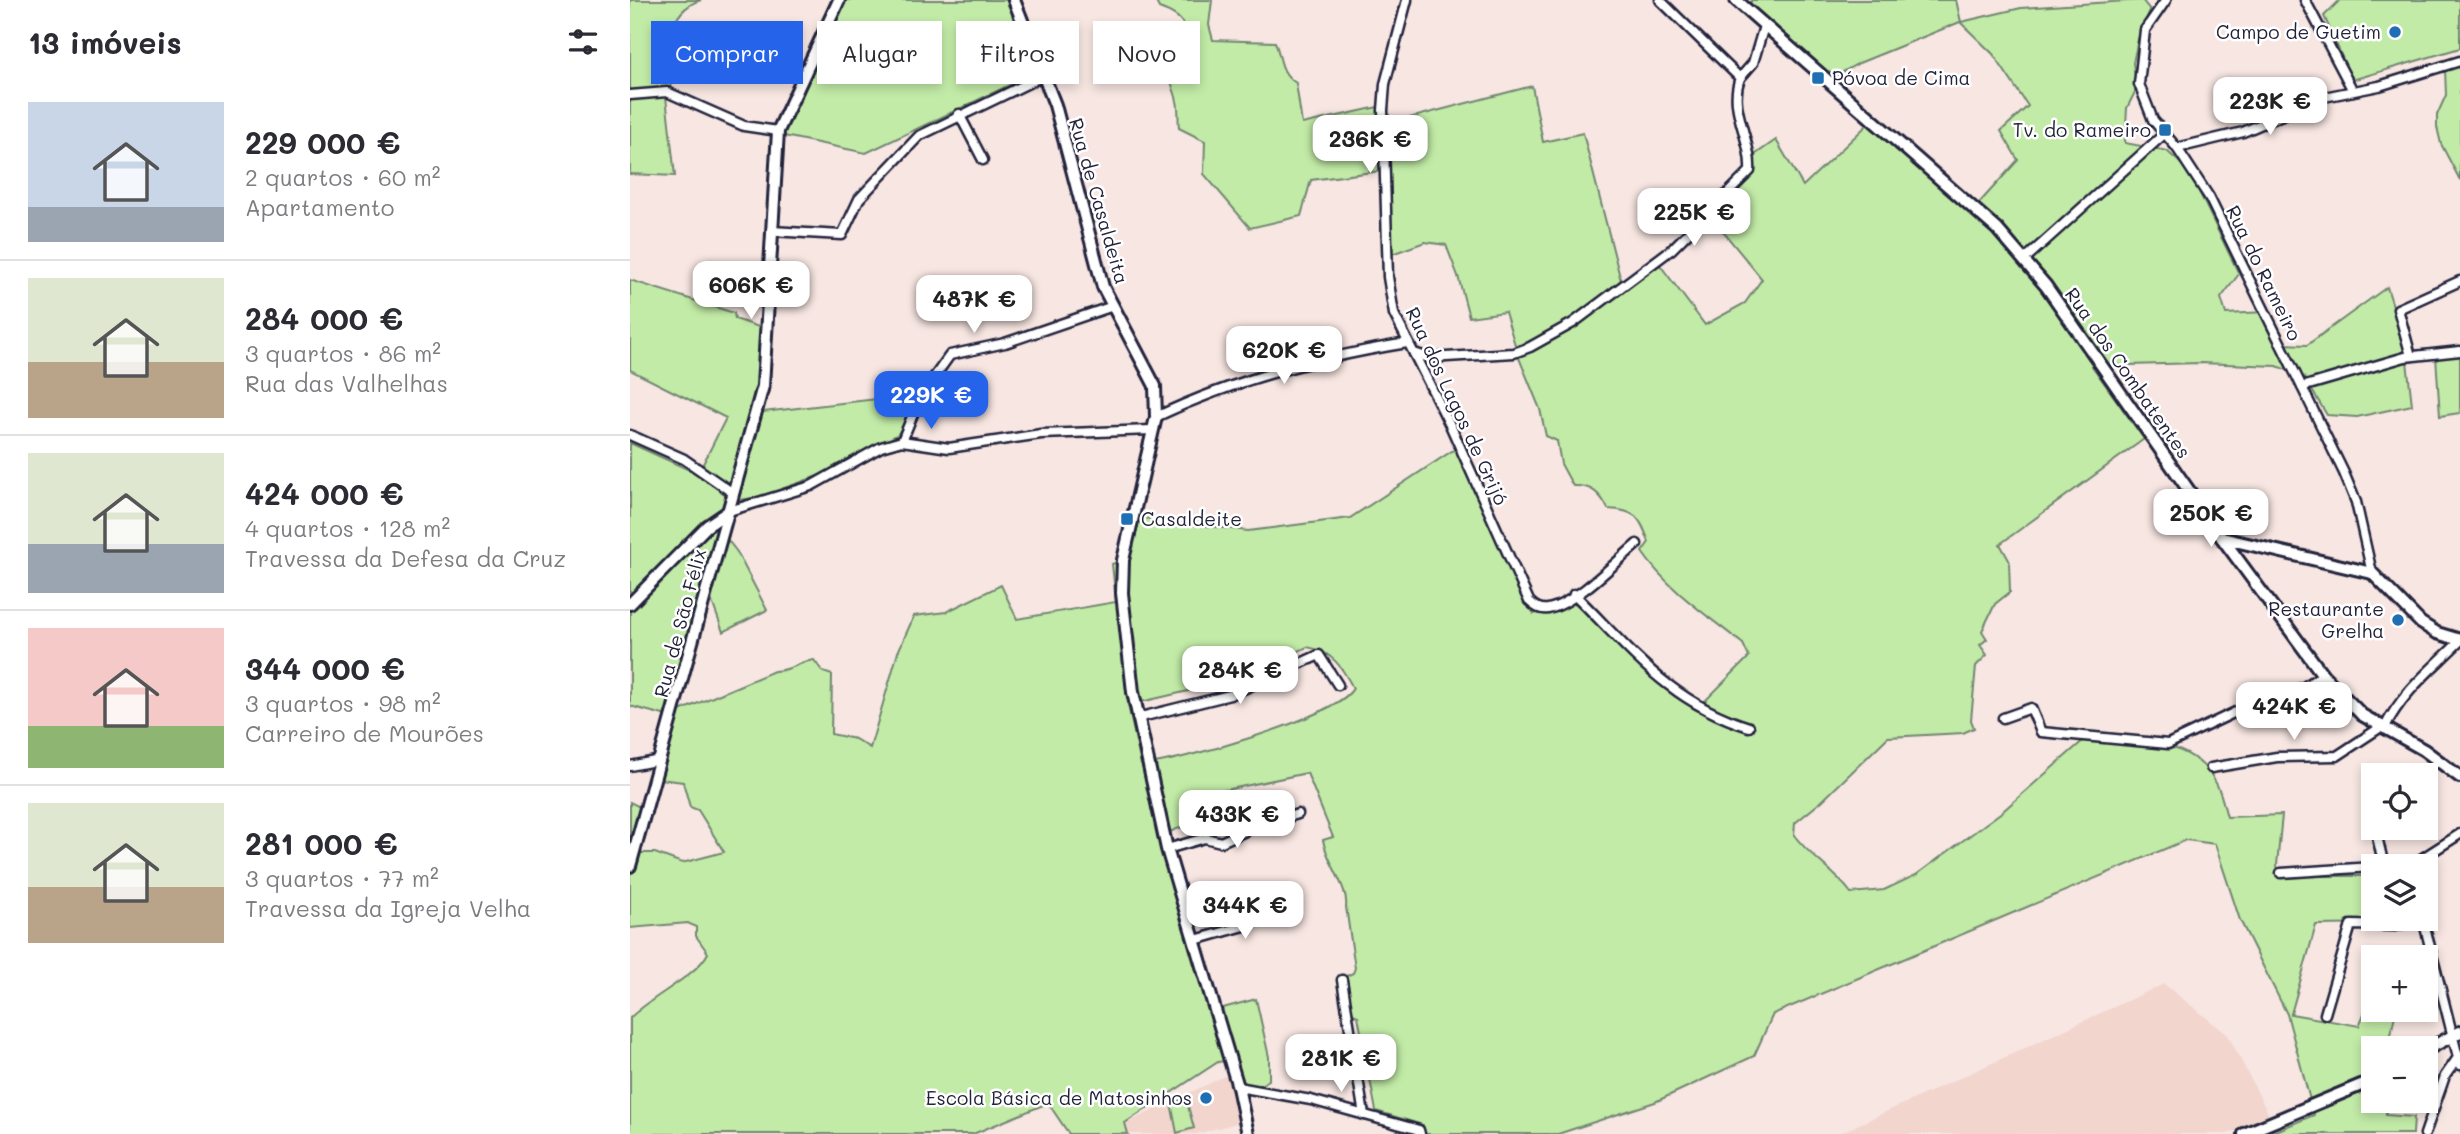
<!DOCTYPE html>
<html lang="pt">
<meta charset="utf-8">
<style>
:root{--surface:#fff;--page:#f7f7f7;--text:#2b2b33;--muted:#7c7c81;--line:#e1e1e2;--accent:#2563eb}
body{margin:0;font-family:Mali,sans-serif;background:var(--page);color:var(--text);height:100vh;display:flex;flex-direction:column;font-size:26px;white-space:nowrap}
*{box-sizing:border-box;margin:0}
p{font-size:23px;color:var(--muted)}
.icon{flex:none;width:38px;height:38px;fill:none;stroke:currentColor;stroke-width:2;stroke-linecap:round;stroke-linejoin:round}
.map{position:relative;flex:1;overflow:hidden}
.drawer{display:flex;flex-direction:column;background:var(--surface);width:630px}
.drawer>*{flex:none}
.banner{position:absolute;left:21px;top:21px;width:665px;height:63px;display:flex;gap:14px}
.controls{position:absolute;left:1731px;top:763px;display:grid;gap:14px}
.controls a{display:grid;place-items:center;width:77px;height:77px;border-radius:0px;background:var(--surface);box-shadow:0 4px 10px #0003;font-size:35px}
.price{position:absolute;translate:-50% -60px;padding:0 16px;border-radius:14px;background:#fff;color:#222;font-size:23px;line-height:46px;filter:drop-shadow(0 2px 4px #0008)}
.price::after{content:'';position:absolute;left:50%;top:42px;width:21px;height:16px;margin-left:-10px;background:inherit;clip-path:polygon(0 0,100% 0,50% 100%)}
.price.selected{background:var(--accent);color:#fff}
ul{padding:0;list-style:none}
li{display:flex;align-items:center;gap:21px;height:175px;padding:0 28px}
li+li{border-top:2px solid var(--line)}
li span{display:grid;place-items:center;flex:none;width:196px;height:140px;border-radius:0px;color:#555}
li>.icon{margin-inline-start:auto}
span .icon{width:84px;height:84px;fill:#fffc;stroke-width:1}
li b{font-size:30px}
h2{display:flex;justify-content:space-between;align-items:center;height:84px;padding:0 28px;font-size:30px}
.pill{padding:0 24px;border-radius:0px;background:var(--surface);box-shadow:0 4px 10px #0003;font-size:24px;line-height:63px}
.pill.selected{background:var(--accent);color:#fff}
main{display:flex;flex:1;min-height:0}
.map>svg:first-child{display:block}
.built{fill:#f2d5cd}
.green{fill:#c2eba7;stroke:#728671;stroke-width:2;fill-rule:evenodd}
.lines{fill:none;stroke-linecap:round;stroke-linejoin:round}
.street-casing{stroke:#22223b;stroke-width:13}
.secondary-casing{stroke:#22223b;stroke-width:16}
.street{stroke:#fff;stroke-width:8}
.secondary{stroke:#fff;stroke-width:10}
.poi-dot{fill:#1f6fb2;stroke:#fff;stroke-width:2.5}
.labels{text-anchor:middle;stroke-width:5;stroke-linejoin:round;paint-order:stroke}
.poi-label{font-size:19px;fill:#22223b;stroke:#fff;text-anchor:end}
.street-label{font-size:19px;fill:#22223b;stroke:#fff}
</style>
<main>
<section class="drawer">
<h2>13 imóveis<svg class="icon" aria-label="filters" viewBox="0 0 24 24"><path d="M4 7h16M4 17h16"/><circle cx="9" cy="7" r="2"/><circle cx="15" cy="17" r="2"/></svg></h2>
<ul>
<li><span style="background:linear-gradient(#c9d6e8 75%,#9aa5b1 0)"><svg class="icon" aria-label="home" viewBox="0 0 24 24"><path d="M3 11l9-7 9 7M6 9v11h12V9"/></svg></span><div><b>229 000 €</b><p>2 quartos · 60 m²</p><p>Apartamento</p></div></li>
<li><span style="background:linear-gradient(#dfe7d0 60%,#b9a48a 0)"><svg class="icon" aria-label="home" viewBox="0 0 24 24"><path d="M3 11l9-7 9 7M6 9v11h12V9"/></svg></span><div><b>284 000 €</b><p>3 quartos · 86 m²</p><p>Rua das Valhelhas</p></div></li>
<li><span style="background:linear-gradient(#dfe7d0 65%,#9aa5b1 0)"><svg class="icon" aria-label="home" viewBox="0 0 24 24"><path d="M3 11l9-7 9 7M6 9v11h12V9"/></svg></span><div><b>424 000 €</b><p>4 quartos · 128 m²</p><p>Travessa da Defesa da Cruz</p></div></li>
<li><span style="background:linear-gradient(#f6c9c9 70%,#8fb573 0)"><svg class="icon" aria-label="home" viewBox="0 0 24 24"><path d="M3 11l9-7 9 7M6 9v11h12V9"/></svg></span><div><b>344 000 €</b><p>3 quartos · 98 m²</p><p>Carreiro de Mourões</p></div></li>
<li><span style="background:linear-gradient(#dfe7d0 60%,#b9a48a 0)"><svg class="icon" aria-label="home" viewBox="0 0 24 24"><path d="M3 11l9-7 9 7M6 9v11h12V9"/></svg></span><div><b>281 000 €</b><p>3 quartos · 77 m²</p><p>Travessa da Igreja Velha</p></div></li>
</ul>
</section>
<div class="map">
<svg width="1830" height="1134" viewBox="0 0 1830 1134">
<rect width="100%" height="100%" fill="#f7e6e2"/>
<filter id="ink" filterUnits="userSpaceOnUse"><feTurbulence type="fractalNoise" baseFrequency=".0143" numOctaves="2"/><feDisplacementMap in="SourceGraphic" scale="14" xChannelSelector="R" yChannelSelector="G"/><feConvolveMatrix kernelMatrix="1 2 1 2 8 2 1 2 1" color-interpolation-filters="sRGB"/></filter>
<g filter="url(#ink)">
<g class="built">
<path d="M1534,984L1598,1035L1641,1119L1596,1134H1208Z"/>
<path d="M599,1074L610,1122L566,1134H499L495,1124Z"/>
</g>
<g class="green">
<path d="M0,0H71C33,12 38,56 41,87H36V97L45,176L0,174Z"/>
<path d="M211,0H380L407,72L236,153L154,136L160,112Z"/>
<path d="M525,0H582L579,25L583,40L645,42C652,59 649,72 666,83L672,124L748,107L749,126L902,86L913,142L953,133L991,281L1001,280L1030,265L1075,325L1115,303L1132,279L1081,217L1116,178L1126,154L1146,140L1173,186L1238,124L1341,212L1388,160L1371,131L1398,106L1363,54L1330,22L1229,63L1202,78L1118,6L1122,0H1326L1331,22L1391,8L1512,0L1520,10L1508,39L1503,63L1507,88L1497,108L1495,143L1537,151L1559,171L1609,274L1591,298L1596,314L1636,312L1652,344L1677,345L1757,287L1775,344L1782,405L1727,417L1697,415L1674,377L1647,366L1570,363L1462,366L1514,439L1370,544L1379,560L1380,592L1365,604L1352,631L1357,639L1350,645L1357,655L1346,666L1341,720L1344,728L1333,733L1258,737L1192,801L1165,823L1164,835C1179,856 1203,869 1221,893L1254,890L1286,875L1373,811L1456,738C1501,741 1564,736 1587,785C1592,795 1594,807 1597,817L1652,815L1647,865L1649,876H1743V919H1754L1753,924L1686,925L1661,1014L1729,1026L1743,992V1010H1766L1758,1048H1743V1101H1756V1115L1784,1117L1783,1134H1639L1684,1115L1657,1014L1610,920L1585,844L1556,840L1143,1014L1124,1056L1025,1102L928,1134H794L793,1125L746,1111L728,1016L723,1014L714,977L723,973L725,968L716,907C719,888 697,863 693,840L703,837L677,773L562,797L561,823L528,837L582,1011L626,999L639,1057V1080L627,1087L611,1081L594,1061L588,1062L495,1123L498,1134H439L418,1103L343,1134H0V1018C21,996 66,977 78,953L66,936V927L58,923L0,928V802L10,807L1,853H25L52,863L94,852L68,810L60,807L53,782L29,779L37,716L0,706V443L68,474L96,418L0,370V280L104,313L105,319L135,329L123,413L273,396L280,412L268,434L215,466L130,497L109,500L95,508L90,530L107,552L137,610L93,632L76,585L38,716L144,671C161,671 168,662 184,660L193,672L202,675L201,734L225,739L240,748L268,652L284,616L316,612L371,585L387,619L486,602L482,564L497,559L505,517L618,531L720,518L825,449L904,614L945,599L1008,662L1068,708L1119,657L1113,644C1078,616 1037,589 1012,552L1019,542C1010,517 1006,510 978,509C970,493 961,485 943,486L931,464L927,441L916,436L910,409L889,358L875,312L839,317L828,276L816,245L795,242L759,255V170L681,180L671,216L620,228L574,174L575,141L549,128C548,119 549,109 547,101C545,91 540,83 540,74C540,44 578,25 529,8ZM677,647C702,651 712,667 723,688C711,716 545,763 511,765L498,705L610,679Z"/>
<path d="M1710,0H1830V48L1722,80L1694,16Z"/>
<path d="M1830,65V180L1811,144L1807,127V115L1816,95L1815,69Z"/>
<path d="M1830,356V413L1810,416L1806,357Z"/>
<path d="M556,1099L564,1128L547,1133L541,1103Z"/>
</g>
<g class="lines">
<g class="street-casing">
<g id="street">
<path d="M777,0L755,84L753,110L758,277L764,314L821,427L899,601C905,607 910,610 918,609C945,604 986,562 1007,544"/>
<path d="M1536,0L1515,30L1509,84L1523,120L1547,148L1579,197L1714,473L1726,502L1742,573"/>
<path d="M1675,0L1723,91"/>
<path d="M1110,78L1123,63L1134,26"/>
<path d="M0,95L37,92L114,126L148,131"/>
<path d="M329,114L353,160"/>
<path d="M1547,148L1613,132L1694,97L1749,86L1830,61"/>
<path d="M141,231L212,235L229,199L289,136L413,76"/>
<path d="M1395,259L1533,135"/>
<path d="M784,353L799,358L884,353L900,347L943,323L1042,249L1120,171C1122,139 1098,109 1110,78L1030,0"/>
<path d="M1781,356L1768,309L1830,281"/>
<path d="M1672,387L1775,357L1830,351"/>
<path d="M526,417C605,379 691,357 777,343"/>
<path d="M0,435L54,459L103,493"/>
<path d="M272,441L290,397L320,355L375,343L483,306"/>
<path d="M99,511L181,486L251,447L272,441L319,448L411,434L522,430"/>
<path d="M944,594C1002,651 1039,702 1119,727"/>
<path d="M507,718L600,695L689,655L708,685"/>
<path d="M1373,718L1401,708L1411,732L1538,744L1612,709L1672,688L1693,675"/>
<path d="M1754,729C1772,692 1802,669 1830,641"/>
<path d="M0,766L30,760"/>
<path d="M1581,768L1647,757L1707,756L1751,727"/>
<path d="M1743,799V818"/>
<path d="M1745,828L1754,866"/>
<path d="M537,849L575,838L591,842L624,827L668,814"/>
<path d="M1780,866L1830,834"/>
<path d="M1651,873L1743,867"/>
<path d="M1793,919L1830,1065"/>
<path d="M565,940L618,925L613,909"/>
<path d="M712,980L734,1115"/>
<path d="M1695,1014L1721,925L1765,926L1790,919"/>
<path d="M608,1087L681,1100L789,1130L790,1134"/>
<path d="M1795,1134L1815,1076L1829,1056"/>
</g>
</g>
<g class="secondary-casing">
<g id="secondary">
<path d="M384,0L425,105L473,287L525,386L526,417L493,560L492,593L503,692L537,849L608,1087L618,1134"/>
<path d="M1106,0L1367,229L1416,286L1592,538L1693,675L1732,715L1794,750L1830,777"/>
<path d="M1592,538L1742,573L1791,623L1807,633L1830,640"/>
<path d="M0,604L77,526L99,511"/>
<path d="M0,866L133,386L148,131L209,0"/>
<path d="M1796,1050L1830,1032"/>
<path d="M1614,1134L1743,1080"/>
</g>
</g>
<use href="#street" class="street"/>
<use href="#secondary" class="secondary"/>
</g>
</g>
<g class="poi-dot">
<circle cx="1765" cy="32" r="7"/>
<rect x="1181" y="71" width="14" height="14" rx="3.5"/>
<rect x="1528" y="123" width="14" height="14" rx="3.5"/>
<rect x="490" y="512" width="14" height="14" rx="3.5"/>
<circle cx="1768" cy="620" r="7"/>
<circle cx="576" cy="1098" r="7"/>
</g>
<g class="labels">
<g class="poi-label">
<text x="1751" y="39">Campo de Guetim</text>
<text x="1202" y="85" text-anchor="start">Póvoa de Cima</text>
<text x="1521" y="137">Tv. do Rameiro</text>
<text x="511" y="526" text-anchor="start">Casaldeite</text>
<text x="1754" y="616">Restaurante<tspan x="1754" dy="22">Grelha</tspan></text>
<text x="562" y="1105">Escola Básica de Matosinhos</text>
</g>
<g class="street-label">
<text transform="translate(469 201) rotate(74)" y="7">Rua de Casaldeita</text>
<text transform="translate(1634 273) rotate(64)" y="7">Rua do Rameiro</text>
<text transform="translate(1498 373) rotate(55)" y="7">Rua dos Combatentes</text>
<text transform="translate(827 406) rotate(65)" y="7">Rua dos Lagos de Grijó</text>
<text transform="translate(50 623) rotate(-75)" y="7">Rua de São Félix</text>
</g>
</g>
</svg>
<div class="controls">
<a><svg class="icon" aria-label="locate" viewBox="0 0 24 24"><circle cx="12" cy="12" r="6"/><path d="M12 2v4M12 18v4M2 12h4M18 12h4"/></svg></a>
<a><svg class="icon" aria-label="layers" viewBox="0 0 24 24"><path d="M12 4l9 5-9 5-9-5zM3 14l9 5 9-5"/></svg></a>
<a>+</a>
<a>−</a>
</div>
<b class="price" style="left:1640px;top:137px">223K €</b>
<b class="price" style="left:740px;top:175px">236K €</b>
<b class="price" style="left:1064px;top:248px">225K €</b>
<b class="price" style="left:121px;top:321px">606K €</b>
<b class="price" style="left:344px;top:335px">487K €</b>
<b class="price" style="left:654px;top:386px">620K €</b>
<b class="price selected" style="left:301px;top:431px">229K €</b>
<b class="price" style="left:1581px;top:549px">250K €</b>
<b class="price" style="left:610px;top:706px">284K €</b>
<b class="price" style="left:1664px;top:742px">424K €</b>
<b class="price" style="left:607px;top:850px">433K €</b>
<b class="price" style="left:615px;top:941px">344K €</b>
<b class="price" style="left:711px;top:1094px">281K €</b>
<div class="banner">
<a class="pill selected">Comprar</a>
<a class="pill">Alugar</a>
<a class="pill">Filtros</a>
<a class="pill">Novo</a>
</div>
</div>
</main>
